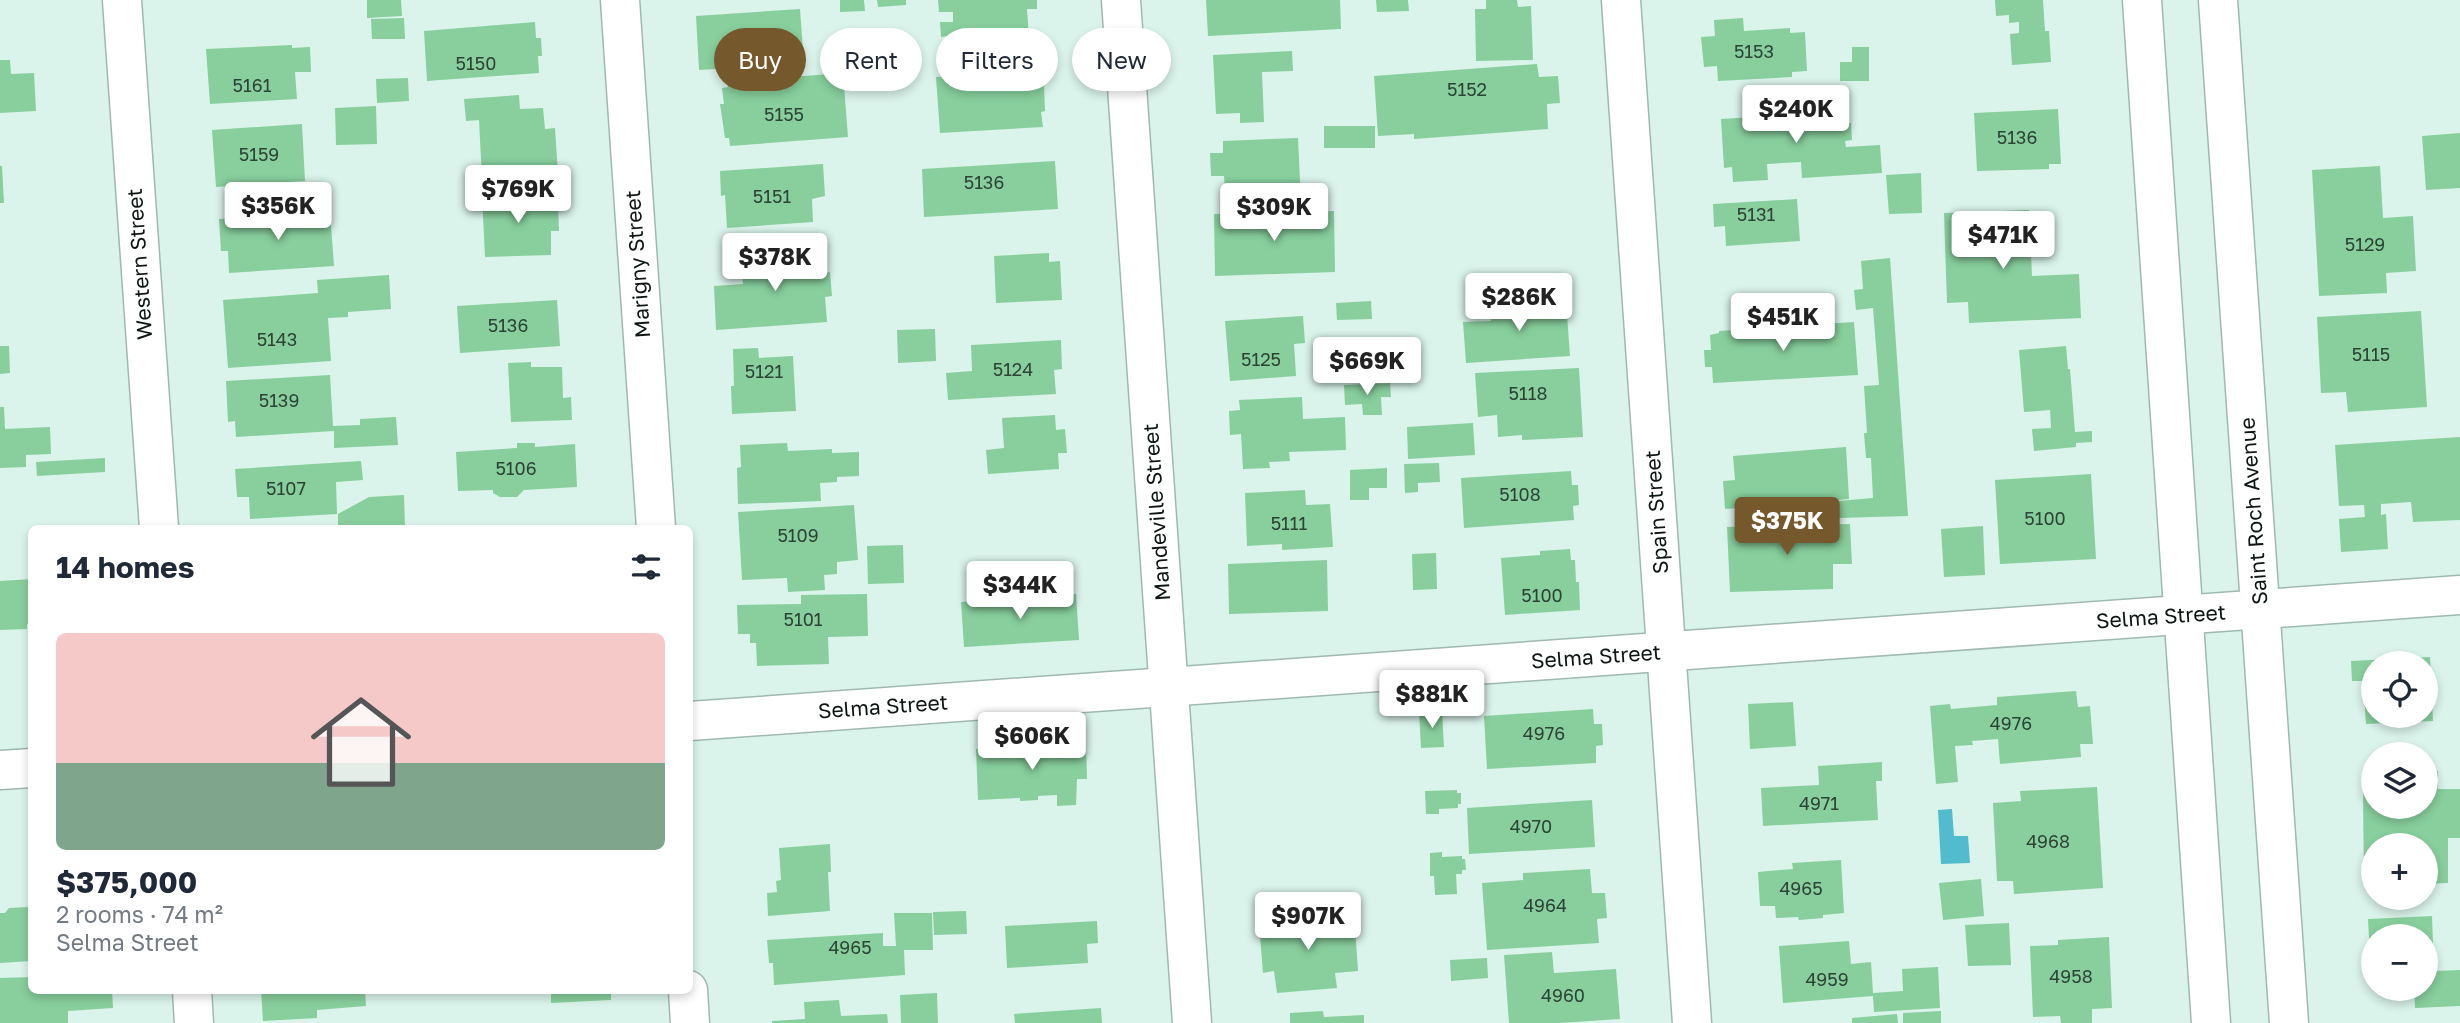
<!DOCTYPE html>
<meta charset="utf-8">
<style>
:root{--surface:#fff;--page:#f2f2f3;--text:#1f2937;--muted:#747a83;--line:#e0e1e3;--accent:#75592c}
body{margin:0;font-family:"Golos Text",sans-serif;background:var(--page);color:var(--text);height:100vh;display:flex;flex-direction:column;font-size:26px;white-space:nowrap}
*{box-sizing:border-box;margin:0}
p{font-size:23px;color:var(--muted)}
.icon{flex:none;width:38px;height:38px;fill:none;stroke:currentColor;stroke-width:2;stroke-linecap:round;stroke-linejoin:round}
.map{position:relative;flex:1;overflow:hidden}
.drawer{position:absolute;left:28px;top:525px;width:665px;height:469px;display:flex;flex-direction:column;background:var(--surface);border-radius:10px;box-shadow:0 4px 10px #0003}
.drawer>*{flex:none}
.guide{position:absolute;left:714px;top:28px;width:665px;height:63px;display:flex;gap:14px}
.controls{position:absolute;left:2361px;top:651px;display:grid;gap:14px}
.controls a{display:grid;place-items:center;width:77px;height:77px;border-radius:50%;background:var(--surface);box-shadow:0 4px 10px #0003;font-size:35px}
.price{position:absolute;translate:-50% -60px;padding:0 16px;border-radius:7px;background:#fff;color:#222;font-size:23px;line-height:46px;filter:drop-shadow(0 2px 4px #0008)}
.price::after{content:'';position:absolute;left:50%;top:42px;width:21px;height:16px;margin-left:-10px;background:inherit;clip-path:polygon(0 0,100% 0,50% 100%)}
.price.selected{background:var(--accent);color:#fff}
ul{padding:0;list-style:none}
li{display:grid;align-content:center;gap:14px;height:371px;padding:0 28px}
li+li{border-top:2px solid var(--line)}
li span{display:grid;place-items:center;height:217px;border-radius:10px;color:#555}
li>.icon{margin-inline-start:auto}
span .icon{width:126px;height:126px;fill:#fffc;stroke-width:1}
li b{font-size:30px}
h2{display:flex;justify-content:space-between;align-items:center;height:84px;padding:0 28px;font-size:30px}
.chip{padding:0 24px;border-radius:32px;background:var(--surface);box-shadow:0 4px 10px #0003;font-size:24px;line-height:63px}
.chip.selected{background:var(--accent);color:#fff}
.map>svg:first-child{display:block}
.water{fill:#52bcce}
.building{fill:#88cf9d;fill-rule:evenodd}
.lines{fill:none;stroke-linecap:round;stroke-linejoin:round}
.minor-casing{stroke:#a0b9b0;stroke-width:41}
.minor{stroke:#fff;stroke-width:38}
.labels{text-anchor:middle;stroke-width:7;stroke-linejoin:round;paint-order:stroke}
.number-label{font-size:18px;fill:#2c4436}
.street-label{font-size:21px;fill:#0d1613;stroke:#fff}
</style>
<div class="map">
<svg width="2460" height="1023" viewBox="0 0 2460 1023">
<rect width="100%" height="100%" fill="#daf4eb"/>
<path class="water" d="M1952,809L1954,836H1968L1970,863L1941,864L1938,810Z"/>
<g class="building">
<path d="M367,0H401L402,16L367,18Z"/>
<path d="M840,0H864L865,11L840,12Z"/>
<path d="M877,0H906V5L878,7Z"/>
<path d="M938,0H1037V9H1027L1030,52L951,57L949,36L941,37L940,22H953V12H939Z"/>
<path d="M1206,0H1340L1341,29L1208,36Z"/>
<path d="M1376,0H1408L1409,11L1377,12Z"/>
<path d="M1486,0H1517L1518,7L1531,6L1533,60L1476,61L1475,9H1486Z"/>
<path d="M1995,0H2043L2045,31H2049L2051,62L2012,65L2010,34L2019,33V22L2009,23V15L1996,16Z"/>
<path d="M800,9L804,64L699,70L696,16Z"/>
<path d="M404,18L405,39H372L371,19Z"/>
<path d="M1743,18L1744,31L1790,28V33L1805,32L1807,71L1792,72V77L1718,81L1717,66L1704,67L1701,37L1715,36L1714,20Z"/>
<path d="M535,22L536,38H541L542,56H538L539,73L427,81L424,31Z"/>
<path d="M292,45V48L310,47L311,72H295L297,99L210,104L206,49Z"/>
<path d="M1852,47H1869V81H1840V62H1852Z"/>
<path d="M1292,51L1293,71L1262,72L1264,122L1240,123V113L1216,114L1213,55Z"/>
<path d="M0,60H10L11,74L34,73L36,111L0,113Z"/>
<path d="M1537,64L1539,77L1558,76L1560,103L1547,104L1548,129L1414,139V134L1378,136L1374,76Z"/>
<path d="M1039,71V86L1044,85L1045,111L1041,112L1043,127L940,133L936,77Z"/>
<path d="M843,73L848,137L730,146L729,138H725L720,104H724L722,88L728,87L727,82Z"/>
<path d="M408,78L409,101L377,103L376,79Z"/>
<path d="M519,95L520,109L543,108L545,129L555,128L558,174L482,179L479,120L466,121L464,99Z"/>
<path d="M1843,104L1845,123H1851L1852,140L1845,141L1846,147L1880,145L1882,173L1802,178L1801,162L1767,164L1768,180L1733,182L1732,167L1724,168L1721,119L1807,114V106Z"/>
<path d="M376,106L377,144L336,145L335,108Z"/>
<path d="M2058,109L2061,164H2049V169L1977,171L1974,113Z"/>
<path d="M302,124L305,181L216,187L212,130Z"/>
<rect x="1324" y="126" width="51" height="22"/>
<path d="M2460,133V188L2426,190L2422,136Z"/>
<path d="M1298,138L1301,202L1251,204V209L1226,210L1224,176H1211L1210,153H1223V141Z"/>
<path d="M1055,161L1058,209L924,217L922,169Z"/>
<path d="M823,164L825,196L812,199L813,222L727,228L725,195L721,196L720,171Z"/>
<path d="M0,166H2L4,203H0Z"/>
<path d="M2380,166L2383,218L2413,216L2416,271L2386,273L2387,293L2319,296L2312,170Z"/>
<path d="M1921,173L1922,213L1889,214L1886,175Z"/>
<path d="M543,193L544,206L558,205L559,231H551V255L485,257L482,195Z"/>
<path d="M1797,199L1800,241L1726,246L1725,226L1714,227L1713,204Z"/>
<path d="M2029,210L2032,276L2079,274L2081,318L1969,323L1968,302L1947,303L1944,213Z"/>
<path d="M1334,211L1335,272L1215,276L1214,214Z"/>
<path d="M330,212L334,266L229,273L228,251H221L219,219Z"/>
<path d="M822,252L823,273L830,272L832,296L825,297L827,322L716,330L714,286L743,284L740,258Z"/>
<path d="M1049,253V262L1060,261L1062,300L996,303L994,256Z"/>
<path d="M1890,258L1908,516L1839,518L1838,501L1873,498L1871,458H1866L1864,433H1867L1864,386L1879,385L1873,308L1856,310L1854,290L1863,289L1861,261Z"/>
<path d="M389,275L391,309L348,312V317L328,318L331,361L228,368L223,300L318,293L317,280Z"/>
<path d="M557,300L560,346L460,353L457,306Z"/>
<path d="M1566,300L1570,356L1466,363L1463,322L1491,321L1490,304Z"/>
<path d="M1371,301L1372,319L1337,320L1336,303Z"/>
<path d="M2421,311L2427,407L2348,412L2346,392L2321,393L2317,317Z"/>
<path d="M1303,316L1305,343L1294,344L1296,376L1230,381L1225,321Z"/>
<path d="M1854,322L1858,375L1713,383L1712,367H1705L1704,350H1711L1710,335L1719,333V331Z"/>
<path d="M935,329L936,361L898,363L897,330Z"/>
<path d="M1061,340L1062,369L1054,370L1056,394L948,400L946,373L972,371L971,345Z"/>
<path d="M0,346H9L10,373L0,374Z"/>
<path d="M2066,346L2068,369H2070L2075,432L2092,431V442L2076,443V447L2034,451L2032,429L2051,428L2050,410L2024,412L2019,350Z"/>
<path d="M758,348L759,358L793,356L796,411L732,414L731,386H734L733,349Z"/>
<path d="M531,362V367H562L563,398L571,397L572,420L511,422L508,363Z"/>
<path d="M1579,368L1583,437L1522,440V435L1498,437L1497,415L1478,417L1475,373Z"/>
<path d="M330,375L333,426L360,425V419L396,417L398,445L334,448V431L236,437L235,421L228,422L226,381Z"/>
<path d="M1390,383L1391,397H1381L1382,415H1363L1362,404L1345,405L1344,385Z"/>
<path d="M1302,397L1303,419L1345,417L1346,450L1289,452L1290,461L1269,462L1270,468L1243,469L1241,434L1230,435L1229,411L1240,410L1239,400Z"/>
<path d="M0,407H4L5,429L50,427L51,454L26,455V467L0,468Z"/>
<path d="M1055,415L1056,430L1065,429L1067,453H1058L1059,469L988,474L986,450L1004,448L1002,418Z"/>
<path d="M1473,423L1475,455L1408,459L1407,427Z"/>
<path d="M2460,437V520L2413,522L2411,502L2381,504V515L2386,514L2388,549L2341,552L2339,519L2365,517L2364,505L2339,506L2335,445Z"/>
<path d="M517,443H535V447L575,444L577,487L524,490L517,497H500L493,493V490L458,491L456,452L517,448Z"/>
<path d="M787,443L788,451L832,449V453L859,452V476L837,477V482L820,483L821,501L738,504L737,468L741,467L740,445Z"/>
<path d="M1846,447L1849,499L1725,509L1723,481L1735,480L1733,456Z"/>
<path d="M105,458V472L37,476L36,462Z"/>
<path d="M361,461L363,480L336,482L337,514L250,519L249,497H237L235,469Z"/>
<path d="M1439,463L1440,482L1418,483V492L1405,493L1404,464Z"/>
<path d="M1387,468V488H1369V500H1350V470Z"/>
<path d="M1571,471L1572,485H1578L1579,505L1573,506L1574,520L1464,528L1461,478Z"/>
<path d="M2091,474L2096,559L2000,564L1995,480Z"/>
<path d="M1305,490L1306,505L1330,504L1333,547L1282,550V544L1247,546L1245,493Z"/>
<path d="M404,495L405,528H338V514L369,497Z"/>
<path d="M854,505L858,560L837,562V574L824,575L825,590L788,592L787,578L742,580L738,512Z"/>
<path d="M1850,524L1852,564H1833V589L1730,592L1727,527Z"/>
<path d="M1983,526L1985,575L1944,577L1941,529Z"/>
<path d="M903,545L904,583L868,584L867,546Z"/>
<path d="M1570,549L1571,560H1575L1576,582H1579L1580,610L1505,615L1501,558L1540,555V551Z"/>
<path d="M1436,553L1437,589L1413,590L1412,554Z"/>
<path d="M1327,560L1328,611L1229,614L1228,564Z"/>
<path d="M32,579V624H27V629L0,630V581Z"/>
<path d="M867,594L868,636L828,637L829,664L757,666L756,643H750V634H738L737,605L801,604V595Z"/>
<path d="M1076,594L1079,640L964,647L961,602Z"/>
<path d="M2430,657L2433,721L2366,724L2363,681H2352L2351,661ZM2373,663H2426V716H2373Z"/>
<path d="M2076,691L2078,707L2090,706L2093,744H2080L2081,757L2000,764L1998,739L1972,741L1973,745L1955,746L1958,782L1936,784L1930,706L1950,704L1951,709L1997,705V697Z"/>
<path d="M1793,702L1796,746L1750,749L1748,704Z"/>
<path d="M1593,709L1594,724H1602L1603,745L1596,746V763L1487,769L1484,716Z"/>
<path d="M1442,711L1444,747L1421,748L1419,712Z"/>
<path d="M1025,742H1044V745L1086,743L1087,779H1077L1076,805L1057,806V795L1038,796V800L1020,801V798L978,800L976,749L1025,747Z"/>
<path d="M1882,762V781H1876L1878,820L1763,826L1761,788L1819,785L1818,766Z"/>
<path d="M2426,771H2438V789H2460V838H2448V883L2426,884V845H2373V884H2364L2363,793H2373V807H2426Z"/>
<path d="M2097,787L2103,888L2014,894L2013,881H1997L1993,803L2021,801L2020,791Z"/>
<path d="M1457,790V793H1461V804H1458V808L1439,809V814H1426L1425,791Z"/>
<path d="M1592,800L1595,847L1469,854L1467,808Z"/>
<path d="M830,844L831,872H828L830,911L768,916L767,893L777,892L776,881L781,880L779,848Z"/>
<path d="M1442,852V857L1462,856V859H1465L1466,870H1462V874H1456L1457,894L1435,895L1434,876H1430V853Z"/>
<path d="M1841,860L1844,913L1823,915V918L1799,920L1798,917L1776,918L1775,906H1760L1758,872L1793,869L1792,863Z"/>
<path d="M1590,869L1592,893H1605L1607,918L1597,919L1599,943L1487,950L1482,883L1523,880V873Z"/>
<path d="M1981,879L1984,916L1943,920L1939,883Z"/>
<path d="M28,907L32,910V961L0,963V913H5L9,908Z"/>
<path d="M966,911L967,934L934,935L933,912Z"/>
<path d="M1332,912L1333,929L1355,927L1358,971L1335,973L1337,988L1277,993L1274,971L1263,973L1260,936L1273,935L1272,916Z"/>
<path d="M894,913H932L933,950H904L905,975L774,985L773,963H769L767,940L883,933V946H896Z"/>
<path d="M2432,916L2434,971L2460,970V1006L2415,1008L2414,989H2426V936H2373V977H2371L2368,919Z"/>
<path d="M1097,921L1098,943L1087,944L1088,963L1007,968L1005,926Z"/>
<path d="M2009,923L2011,965L1968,966L1965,925Z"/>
<path d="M2109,937L2112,1008L2092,1009V1023H2061L2060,1016L2033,1017L2030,946L2058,945V940Z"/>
<path d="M1849,941L1851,964L1871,962L1873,993L1903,991L1902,969L1938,967L1940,1008L1874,1012L1873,996L1783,1003L1779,946Z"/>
<path d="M1552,952L1554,973L1616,969L1620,1019L1560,1023H1509L1504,955Z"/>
<path d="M1487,958L1488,978L1451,981L1450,960Z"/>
<path d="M32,977V990H112L113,1008L68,1011V1023H0V978Z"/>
<path d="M261,990H365L366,1006L317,1010V1018L263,1021Z"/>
<path d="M551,990H611V1000L551,1003Z"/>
<path d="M937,993L938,1023H901L900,995Z"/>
<path d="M839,1000L841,1016L887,1014L888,1023H772V1021L805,1019L804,1002Z"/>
<path d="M1101,1008L1102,1023H1015L1014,1014Z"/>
<path d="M1323,1011L1324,1017L1364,1015V1023H1290V1013Z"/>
<path d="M1941,1011V1023H1903V1013Z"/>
<path d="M1897,1014L1898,1023H1852V1018Z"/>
</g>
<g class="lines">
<g class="minor-casing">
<g id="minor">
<path d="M122,0L159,528"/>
<path d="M620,0L656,528"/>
<path d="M1121,0L1192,1023"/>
<path d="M1621,0L1692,1023"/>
<path d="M2142,0L2211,1023"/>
<path d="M2218,0L2289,1023"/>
<path d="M690,721L2460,595"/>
<path d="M0,770L32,768"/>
<path d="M192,990L194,1023"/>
<path d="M688,990L690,1023"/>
</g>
</g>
<use href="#minor" class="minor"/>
</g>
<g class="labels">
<g class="number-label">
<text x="1754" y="58">5153</text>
<text x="476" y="70">5150</text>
<text x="252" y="92">5161</text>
<text x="1467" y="96">5152</text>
<text x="784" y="121">5155</text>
<text x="2017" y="144">5136</text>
<text x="259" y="161">5159</text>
<text x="984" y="189">5136</text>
<text x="772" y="203">5151</text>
<text x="1756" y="221">5131</text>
<text x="2365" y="251">5129</text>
<text x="508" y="332">5136</text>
<text x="277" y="346">5143</text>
<text x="2371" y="361">5115</text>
<text x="1261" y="366">5125</text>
<text x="1013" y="376">5124</text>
<text x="764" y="378">5121</text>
<text x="1528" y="400">5118</text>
<text x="279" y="407">5139</text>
<text x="516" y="475">5106</text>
<text x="286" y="495">5107</text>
<text x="1520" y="501">5108</text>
<text x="2045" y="525">5100</text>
<text x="1289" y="530">5111</text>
<text x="798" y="542">5109</text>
<text x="1542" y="602">5100</text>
<text x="803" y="626">5101</text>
<text x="2011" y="730">4976</text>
<text x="1544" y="740">4976</text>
<text x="1819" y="810">4971</text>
<text x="1531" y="833">4970</text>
<text x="2048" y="848">4968</text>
<text x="1801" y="895">4965</text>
<text x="1545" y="912">4964</text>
<text x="850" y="954">4965</text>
<text x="2071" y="983">4958</text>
<text x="1827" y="986">4959</text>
<text x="1563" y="1002">4960</text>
</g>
<g class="street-label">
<text transform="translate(140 264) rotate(-94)" y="7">Western Street</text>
<text transform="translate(638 264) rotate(-94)" y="7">Marigny Street</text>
<text transform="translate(2254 511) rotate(-94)" y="7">Saint Roch Avenue</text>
<text transform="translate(1157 512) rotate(-94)" y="7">Mandeville Street</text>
<text transform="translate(1657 512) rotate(-94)" y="7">Spain Street</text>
<text transform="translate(2161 617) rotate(-4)" y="7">Selma Street</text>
<text transform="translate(1596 657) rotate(-4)" y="7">Selma Street</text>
<text transform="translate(883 707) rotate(-4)" y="7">Selma Street</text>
</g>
</g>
</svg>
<div class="controls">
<a><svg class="icon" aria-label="locate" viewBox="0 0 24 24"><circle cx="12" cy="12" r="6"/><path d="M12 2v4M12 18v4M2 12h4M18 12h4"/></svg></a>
<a><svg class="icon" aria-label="layers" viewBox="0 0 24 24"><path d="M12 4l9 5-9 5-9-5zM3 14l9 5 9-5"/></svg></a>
<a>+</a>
<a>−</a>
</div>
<b class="price" style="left:1796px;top:145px">$240K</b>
<b class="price" style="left:518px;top:225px">$769K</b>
<b class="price" style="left:278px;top:242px">$356K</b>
<b class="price" style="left:1274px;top:243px">$309K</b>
<b class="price" style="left:2003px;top:271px">$471K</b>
<b class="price" style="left:775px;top:293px">$378K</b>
<b class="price" style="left:1519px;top:333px">$286K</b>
<b class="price" style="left:1783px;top:353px">$451K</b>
<b class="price" style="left:1367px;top:397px">$669K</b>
<b class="price selected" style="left:1787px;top:557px">$375K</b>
<b class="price" style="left:1020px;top:621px">$344K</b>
<b class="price" style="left:1432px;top:730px">$881K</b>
<b class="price" style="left:1032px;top:772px">$606K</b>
<b class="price" style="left:1308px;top:952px">$907K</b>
<div class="guide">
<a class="chip selected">Buy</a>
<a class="chip">Rent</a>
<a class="chip">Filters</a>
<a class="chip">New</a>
</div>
<section class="drawer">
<h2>14 homes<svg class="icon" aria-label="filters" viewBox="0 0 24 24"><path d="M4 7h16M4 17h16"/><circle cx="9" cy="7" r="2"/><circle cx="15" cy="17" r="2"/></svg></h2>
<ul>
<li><span style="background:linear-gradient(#f6c9c9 60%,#7fa58c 0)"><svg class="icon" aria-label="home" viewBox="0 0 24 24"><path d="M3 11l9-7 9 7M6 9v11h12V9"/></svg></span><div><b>$375,000</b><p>2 rooms · 74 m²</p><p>Selma Street</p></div></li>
</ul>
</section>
</div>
